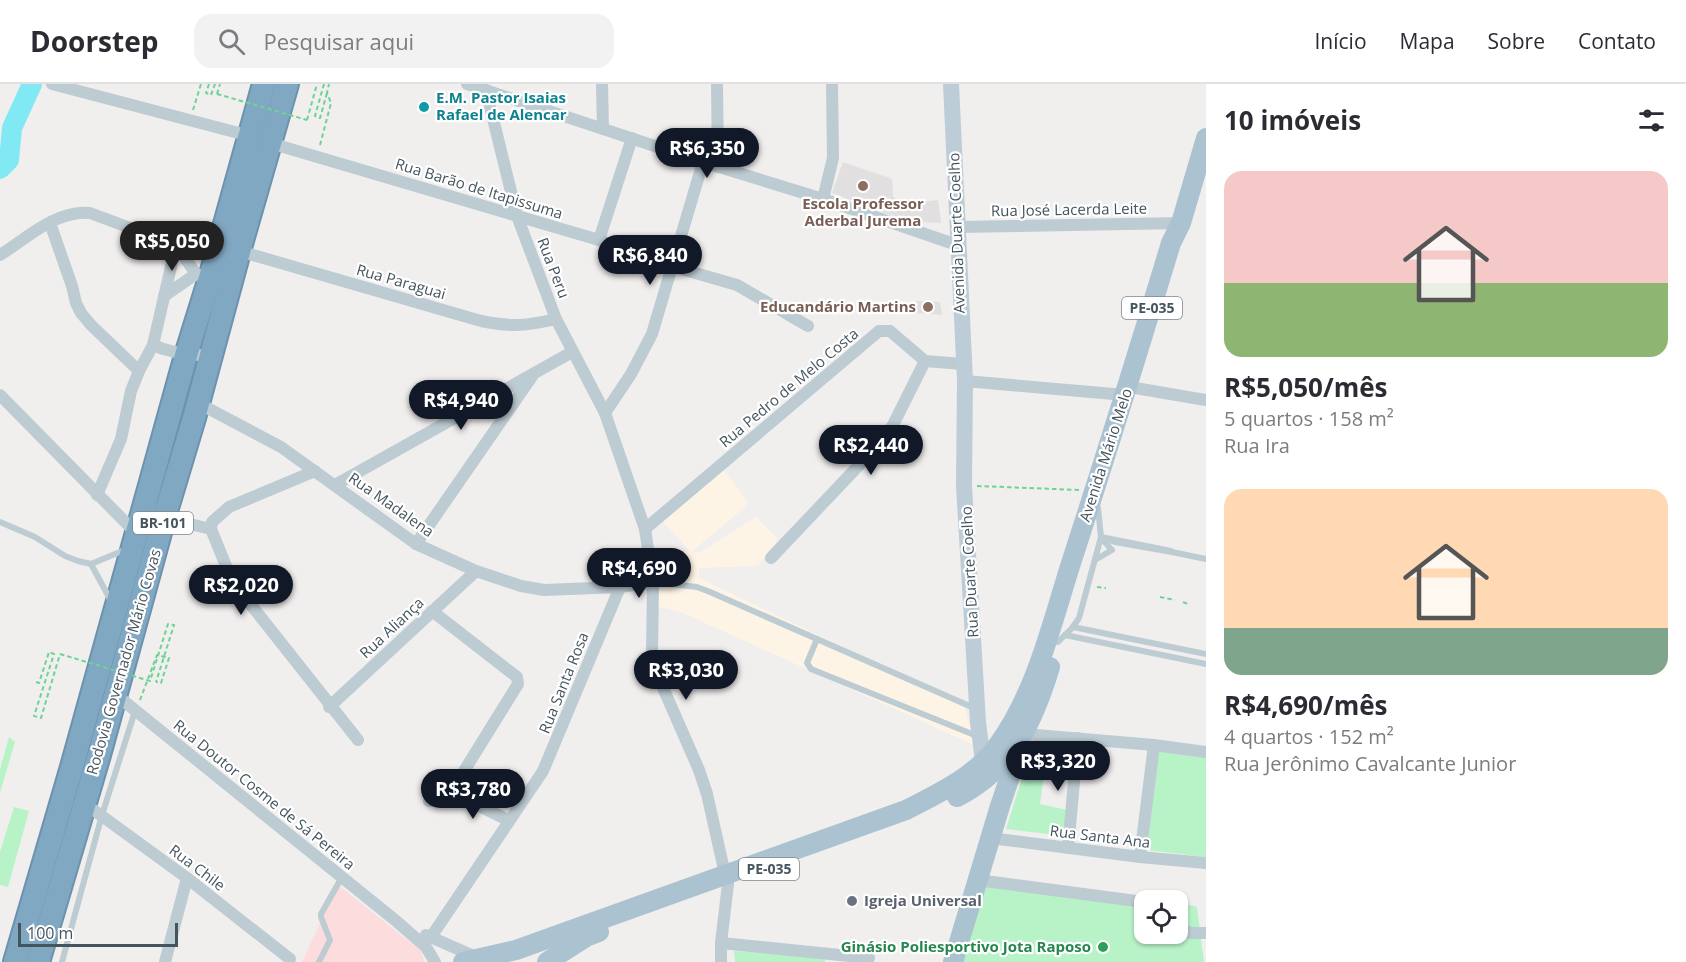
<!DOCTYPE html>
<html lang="pt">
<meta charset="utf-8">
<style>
:root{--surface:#fff;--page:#f2f2f3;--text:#2b2b33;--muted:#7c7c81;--line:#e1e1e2;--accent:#111827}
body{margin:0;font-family:"Open Sans",sans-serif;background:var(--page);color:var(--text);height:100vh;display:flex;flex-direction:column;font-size:22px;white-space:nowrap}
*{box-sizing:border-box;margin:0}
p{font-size:20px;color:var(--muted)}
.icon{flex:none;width:33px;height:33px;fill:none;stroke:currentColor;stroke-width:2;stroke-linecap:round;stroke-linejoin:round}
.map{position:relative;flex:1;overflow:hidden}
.side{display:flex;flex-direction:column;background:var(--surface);width:480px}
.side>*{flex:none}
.tools{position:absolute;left:1134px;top:806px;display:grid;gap:12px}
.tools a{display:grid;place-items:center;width:54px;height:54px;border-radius:12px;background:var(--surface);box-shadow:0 2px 4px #0004;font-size:30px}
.scale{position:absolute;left:18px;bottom:15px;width:160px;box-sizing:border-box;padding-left:6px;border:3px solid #45555e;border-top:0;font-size:16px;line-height:21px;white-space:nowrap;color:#45555e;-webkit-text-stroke:4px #fff;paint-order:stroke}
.price{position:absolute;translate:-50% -51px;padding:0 14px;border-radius:21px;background:var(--accent);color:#fff;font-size:20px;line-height:39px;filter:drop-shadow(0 2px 3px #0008)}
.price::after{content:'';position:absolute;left:50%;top:36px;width:18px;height:14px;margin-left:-9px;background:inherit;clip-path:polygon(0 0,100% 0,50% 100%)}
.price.active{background:#222;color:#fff}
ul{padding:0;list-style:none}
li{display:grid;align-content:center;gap:12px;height:318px;padding:0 18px}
li span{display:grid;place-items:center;height:186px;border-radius:18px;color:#555}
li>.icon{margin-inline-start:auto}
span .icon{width:108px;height:108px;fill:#fffc;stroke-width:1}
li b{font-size:26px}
h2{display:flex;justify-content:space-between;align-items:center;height:72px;padding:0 18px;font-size:26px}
header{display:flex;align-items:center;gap:36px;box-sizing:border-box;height:84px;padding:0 30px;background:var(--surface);border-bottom:2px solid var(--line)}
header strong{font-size:28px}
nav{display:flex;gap:33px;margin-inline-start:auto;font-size:21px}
.search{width:420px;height:54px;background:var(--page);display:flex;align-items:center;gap:15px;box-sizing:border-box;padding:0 21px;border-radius:18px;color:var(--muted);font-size:22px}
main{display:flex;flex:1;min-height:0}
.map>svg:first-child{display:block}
.commercial{fill:#fef4e6}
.education{fill:#e2dfe0}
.medical{fill:#fddcdd}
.green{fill:#b8f3c8}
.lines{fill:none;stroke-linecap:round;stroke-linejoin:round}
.river{stroke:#81e9f4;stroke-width:20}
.highway-casing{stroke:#6c93ae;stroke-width:26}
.path{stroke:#6dd495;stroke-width:2;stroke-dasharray:4.5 3;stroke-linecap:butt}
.lane{stroke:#bdcbd2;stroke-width:6}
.street{stroke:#bdcbd2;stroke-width:12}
.secondary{stroke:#bdcdd7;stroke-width:16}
.primary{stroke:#abc2d0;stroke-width:20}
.highway{stroke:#81a8c2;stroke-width:22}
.path-bridge{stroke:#6dd495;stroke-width:2;stroke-dasharray:4.5 3;stroke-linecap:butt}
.culture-dot{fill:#0f9aa8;stroke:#fff;stroke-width:2}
.education-dot{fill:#8d6e63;stroke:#fff;stroke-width:2}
.worship-dot{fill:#6b7280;stroke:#fff;stroke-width:2}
.leisure-dot{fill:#2e9e5b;stroke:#fff;stroke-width:2}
.labels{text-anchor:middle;stroke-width:4.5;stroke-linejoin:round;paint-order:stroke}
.shield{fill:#fff;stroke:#7d888e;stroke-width:1.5}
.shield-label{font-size:14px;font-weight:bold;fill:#45555e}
.culture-label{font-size:15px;font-weight:bold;fill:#0d838f;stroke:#fff;text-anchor:start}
.street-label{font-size:15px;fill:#45555e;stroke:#fff}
.education-label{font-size:15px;font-weight:bold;fill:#785e54;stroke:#fff}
.worship-label{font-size:15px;font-weight:bold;fill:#5b616d;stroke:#fff;text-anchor:start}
.leisure-label{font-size:15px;font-weight:bold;fill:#27864d;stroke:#fff;text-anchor:end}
</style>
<header>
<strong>Doorstep</strong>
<div class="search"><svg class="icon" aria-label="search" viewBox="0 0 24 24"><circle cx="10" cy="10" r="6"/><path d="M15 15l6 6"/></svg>Pesquisar aqui</div>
<nav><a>Início</a><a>Mapa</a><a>Sobre</a><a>Contato</a></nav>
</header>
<main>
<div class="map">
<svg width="1206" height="878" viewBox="0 0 1206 878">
<rect width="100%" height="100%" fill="#f1eeee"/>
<path class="commercial" d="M724,386L748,418L743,425L691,468H701L756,433L778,455L758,482L699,484V494L964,621L974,661L681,528L658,523L660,465L690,467L663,438Z"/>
<g class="education">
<path d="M843,78L892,95L893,113L911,119L938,116L941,139L910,138L832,109Z"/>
<path d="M916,217L940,218L942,231L916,229Z"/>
</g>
<path class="medical" d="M338,801L421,867L424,878H302Z"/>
<g class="green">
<path d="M9,653L15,658L0,709V685Z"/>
<path d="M1034,656L1048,661L1040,720L1067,726L1065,752L1006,745Z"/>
<path d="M1158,667L1206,673V773L1147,766Z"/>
<path d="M14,723L29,727L8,803L0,801V768Z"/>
<path d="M987,792L1168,816H1144V849H1178V818L1197,823L1204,878H961Z"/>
<path d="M734,867L825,874V878H735Z"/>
</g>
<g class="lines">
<path class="river" d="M0,85L9,76L12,44L32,0"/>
<g class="highway-casing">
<g id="highway">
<path d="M15,878L72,683L187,268L210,194L264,0"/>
<path d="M38,878L99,671L164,434L194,334L243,153L287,0"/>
</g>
</g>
<g class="path">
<path d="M209,0L206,9L211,11L215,0"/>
<path d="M324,0L315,32L320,34L327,9"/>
<path d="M217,10L220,0"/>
<path d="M193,26L201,0"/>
<path d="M307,36L317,0"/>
<path d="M320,61L331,19L327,9L329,0"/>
<path d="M977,402L1080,406"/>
<path d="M1097,503L1106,504"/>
<path d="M1160,513L1175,516"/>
<path d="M1183,518L1188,520"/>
<path d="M36,598L39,599L49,568L54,570L34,632L41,634L60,570"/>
<path d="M140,616L157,571L169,574L161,599L156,598"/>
</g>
<g class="lane">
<path d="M0,438L35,453L65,472L78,477L91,480L127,465"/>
<path d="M1101,453L1171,467L1172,468L1115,458Z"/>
<path d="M1172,468L1206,475"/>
<path d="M1095,476L1112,466L1102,455"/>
<path d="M91,480L111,517"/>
<path d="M653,498L697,503L710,508L974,624"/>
<path d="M1073,543L1206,570"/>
<path d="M1065,551L1206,580"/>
<path d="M817,555L807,579L811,585L977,652"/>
<path d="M1058,558L1072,544L1079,534L1101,453L1098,424"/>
<path d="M62,878L102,731L135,627"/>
<path d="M319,878L330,856L321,833V830L342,793"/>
</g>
<g class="street">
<path d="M52,0L250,52"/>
<path d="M467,0L703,78L823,115L957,161"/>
<path d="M602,0L603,45"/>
<path d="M717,0L718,83"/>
<path d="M486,6L517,132L556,235L605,329L645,445L653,498L652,571L654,583L699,686L707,710L725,790"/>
<path d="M270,59L599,156L671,182L737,201L808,242"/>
<path d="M823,115L833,74L832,0"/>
<path d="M50,139L72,202L76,219L81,229L91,241L139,287L153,261C172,270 191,269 211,273"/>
<path d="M957,143L1181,139"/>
<path d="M599,156L632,54"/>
<path d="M239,167L481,237C512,243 526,242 556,235"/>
<path d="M0,171C27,154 56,126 90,129L176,161L196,190L210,194"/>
<path d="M164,212L196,190"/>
<path d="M153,261L176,161"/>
<path d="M965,297L1125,311"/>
<path d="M1135,304L1206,316"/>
<path d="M0,311L137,450"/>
<path d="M198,319L281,363L416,460L476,487L521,502L544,506L620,503L653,498"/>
<path d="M605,329L631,290L652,250L703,78"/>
<path d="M335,401L572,268"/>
<path d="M97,411L121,355L131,307L139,287"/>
<path d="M164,434L211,445L228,487L240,507L358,656"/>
<path d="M211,445L212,438L229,423L315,387"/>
<path d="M645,445L879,247H890L925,277L963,280"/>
<path d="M416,460L533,291"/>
<path d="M771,474L881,358L893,341L925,277"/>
<path d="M115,610L395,836L426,863L435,878"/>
<path d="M329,623L476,487"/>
<path d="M1024,650L1154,661L1206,668"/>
<path d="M451,708L508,736"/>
<path d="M429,717L451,708L518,600L517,593L432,527"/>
<path d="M84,719L187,794L290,875"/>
<path d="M990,754L1140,773L1206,779"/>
<path d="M1068,764L1078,654"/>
<path d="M1140,773L1154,661"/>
<path d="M977,796L1144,818"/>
<path d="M1178,842L1190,849H1206"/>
<path d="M426,851L478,874"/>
<path d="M431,853L543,687L620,503"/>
<path d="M721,859L869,874"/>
<path d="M165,878L187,794"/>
<path d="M721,878V859L728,800"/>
</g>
<path class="secondary" d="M951,0L965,297L964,402L978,638L983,678"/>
<g class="primary">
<path d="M957,713C1012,685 1033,639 1050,583"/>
<path d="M463,878L516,866L906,726C939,709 976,692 998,661C1037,607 1052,538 1072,476C1106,371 1139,265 1171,159L1181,139L1206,54"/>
<path d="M547,878L586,853L599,848"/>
<path d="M953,878L1000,722L1020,663"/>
</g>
<use href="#highway" class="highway"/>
<g class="path-bridge">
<path d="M217,10L307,36"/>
<path d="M60,570L150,597L168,540L174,541L156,598"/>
</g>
</g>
<circle class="culture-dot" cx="424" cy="23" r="6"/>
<g class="education-dot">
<circle cx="863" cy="102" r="6"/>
<circle cx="928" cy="223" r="6"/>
</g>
<circle class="worship-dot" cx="852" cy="817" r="6"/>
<circle class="leisure-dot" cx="1103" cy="863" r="6"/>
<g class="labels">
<g class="shield">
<rect x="1122" y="213" width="60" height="22" rx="4.5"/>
<rect x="133" y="428" width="60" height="22" rx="4.5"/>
<rect x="739" y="774" width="60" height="22" rx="4.5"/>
</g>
<g class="shield-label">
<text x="1152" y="229">PE-035</text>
<text x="163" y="444">BR-101</text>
<text x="769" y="790">PE-035</text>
</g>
<g class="culture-label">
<text x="436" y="19">E.M. Pastor Isaias<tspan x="436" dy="17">Rafael de Alencar</tspan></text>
</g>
<g class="street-label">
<text transform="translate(479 105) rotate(17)" y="5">Rua Barão de Itapissuma</text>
<text transform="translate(1069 126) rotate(-1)" y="5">Rua José Lacerda Leite</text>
<text transform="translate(957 149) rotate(-92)" y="5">Avenida Duarte Coelho</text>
<text transform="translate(553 184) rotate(69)" y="5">Rua Peru</text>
<text transform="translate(401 198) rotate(16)" y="5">Rua Paraguai</text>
<text transform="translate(789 304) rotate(-40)" y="5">Rua Pedro de Melo Costa</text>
<text transform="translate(1106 371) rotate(-72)" y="5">Avenida Mário Melo</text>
<text transform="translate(391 421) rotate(35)" y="5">Rua Madalena</text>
<text transform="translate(970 488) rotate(-93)" y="5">Rua Duarte Coelho</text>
<text transform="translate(392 544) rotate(-43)" y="5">Rua Aliança</text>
<text transform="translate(124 578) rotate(-74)" y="5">Rodovia Governador Mário Covas</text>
<text transform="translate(564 599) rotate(-68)" y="5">Rua Santa Rosa</text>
<text transform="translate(264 711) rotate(39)" y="5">Rua Doutor Cosme de Sá Pereira</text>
<text transform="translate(1100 753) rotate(7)" y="5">Rua Santa Ana</text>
<text transform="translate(197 784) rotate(37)" y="5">Rua Chile</text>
</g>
<g class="education-label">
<text x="863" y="125">Escola Professor<tspan x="863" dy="17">Aderbal Jurema</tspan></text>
<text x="916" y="228" text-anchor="end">Educandário Martins</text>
</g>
<g class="worship-label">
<text x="864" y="822">Igreja Universal</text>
</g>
<g class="leisure-label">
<text x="1091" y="868">Ginásio Poliesportivo Jota Raposo</text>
</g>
</g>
</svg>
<div class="tools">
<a><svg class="icon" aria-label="locate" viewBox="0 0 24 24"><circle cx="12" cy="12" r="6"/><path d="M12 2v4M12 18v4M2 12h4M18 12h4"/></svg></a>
</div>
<div class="scale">100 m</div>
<b class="price" style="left:707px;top:95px">R$6,350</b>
<b class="price active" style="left:172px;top:188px">R$5,050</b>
<b class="price" style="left:650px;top:202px">R$6,840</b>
<b class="price" style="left:461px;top:347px">R$4,940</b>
<b class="price" style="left:871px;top:392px">R$2,440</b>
<b class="price" style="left:639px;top:515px">R$4,690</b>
<b class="price" style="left:241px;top:532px">R$2,020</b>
<b class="price" style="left:686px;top:617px">R$3,030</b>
<b class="price" style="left:1058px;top:708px">R$3,320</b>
<b class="price" style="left:473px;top:736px">R$3,780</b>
</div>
<section class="side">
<h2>10 imóveis<svg class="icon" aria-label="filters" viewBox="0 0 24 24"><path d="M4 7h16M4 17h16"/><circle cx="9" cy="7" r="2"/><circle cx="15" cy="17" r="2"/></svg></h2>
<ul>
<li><span style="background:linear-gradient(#f6c9c9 60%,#8fb573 0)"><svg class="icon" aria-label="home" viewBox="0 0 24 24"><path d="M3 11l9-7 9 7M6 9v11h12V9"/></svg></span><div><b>R$5,050/mês</b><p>5 quartos · 158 m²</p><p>Rua Ira</p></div></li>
<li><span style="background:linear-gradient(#ffd9b3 75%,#7fa58c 0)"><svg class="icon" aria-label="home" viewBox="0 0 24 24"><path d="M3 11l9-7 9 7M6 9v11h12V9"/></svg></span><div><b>R$4,690/mês</b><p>4 quartos · 152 m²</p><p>Rua Jerônimo Cavalcante Junior</p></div></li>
</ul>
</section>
</main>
